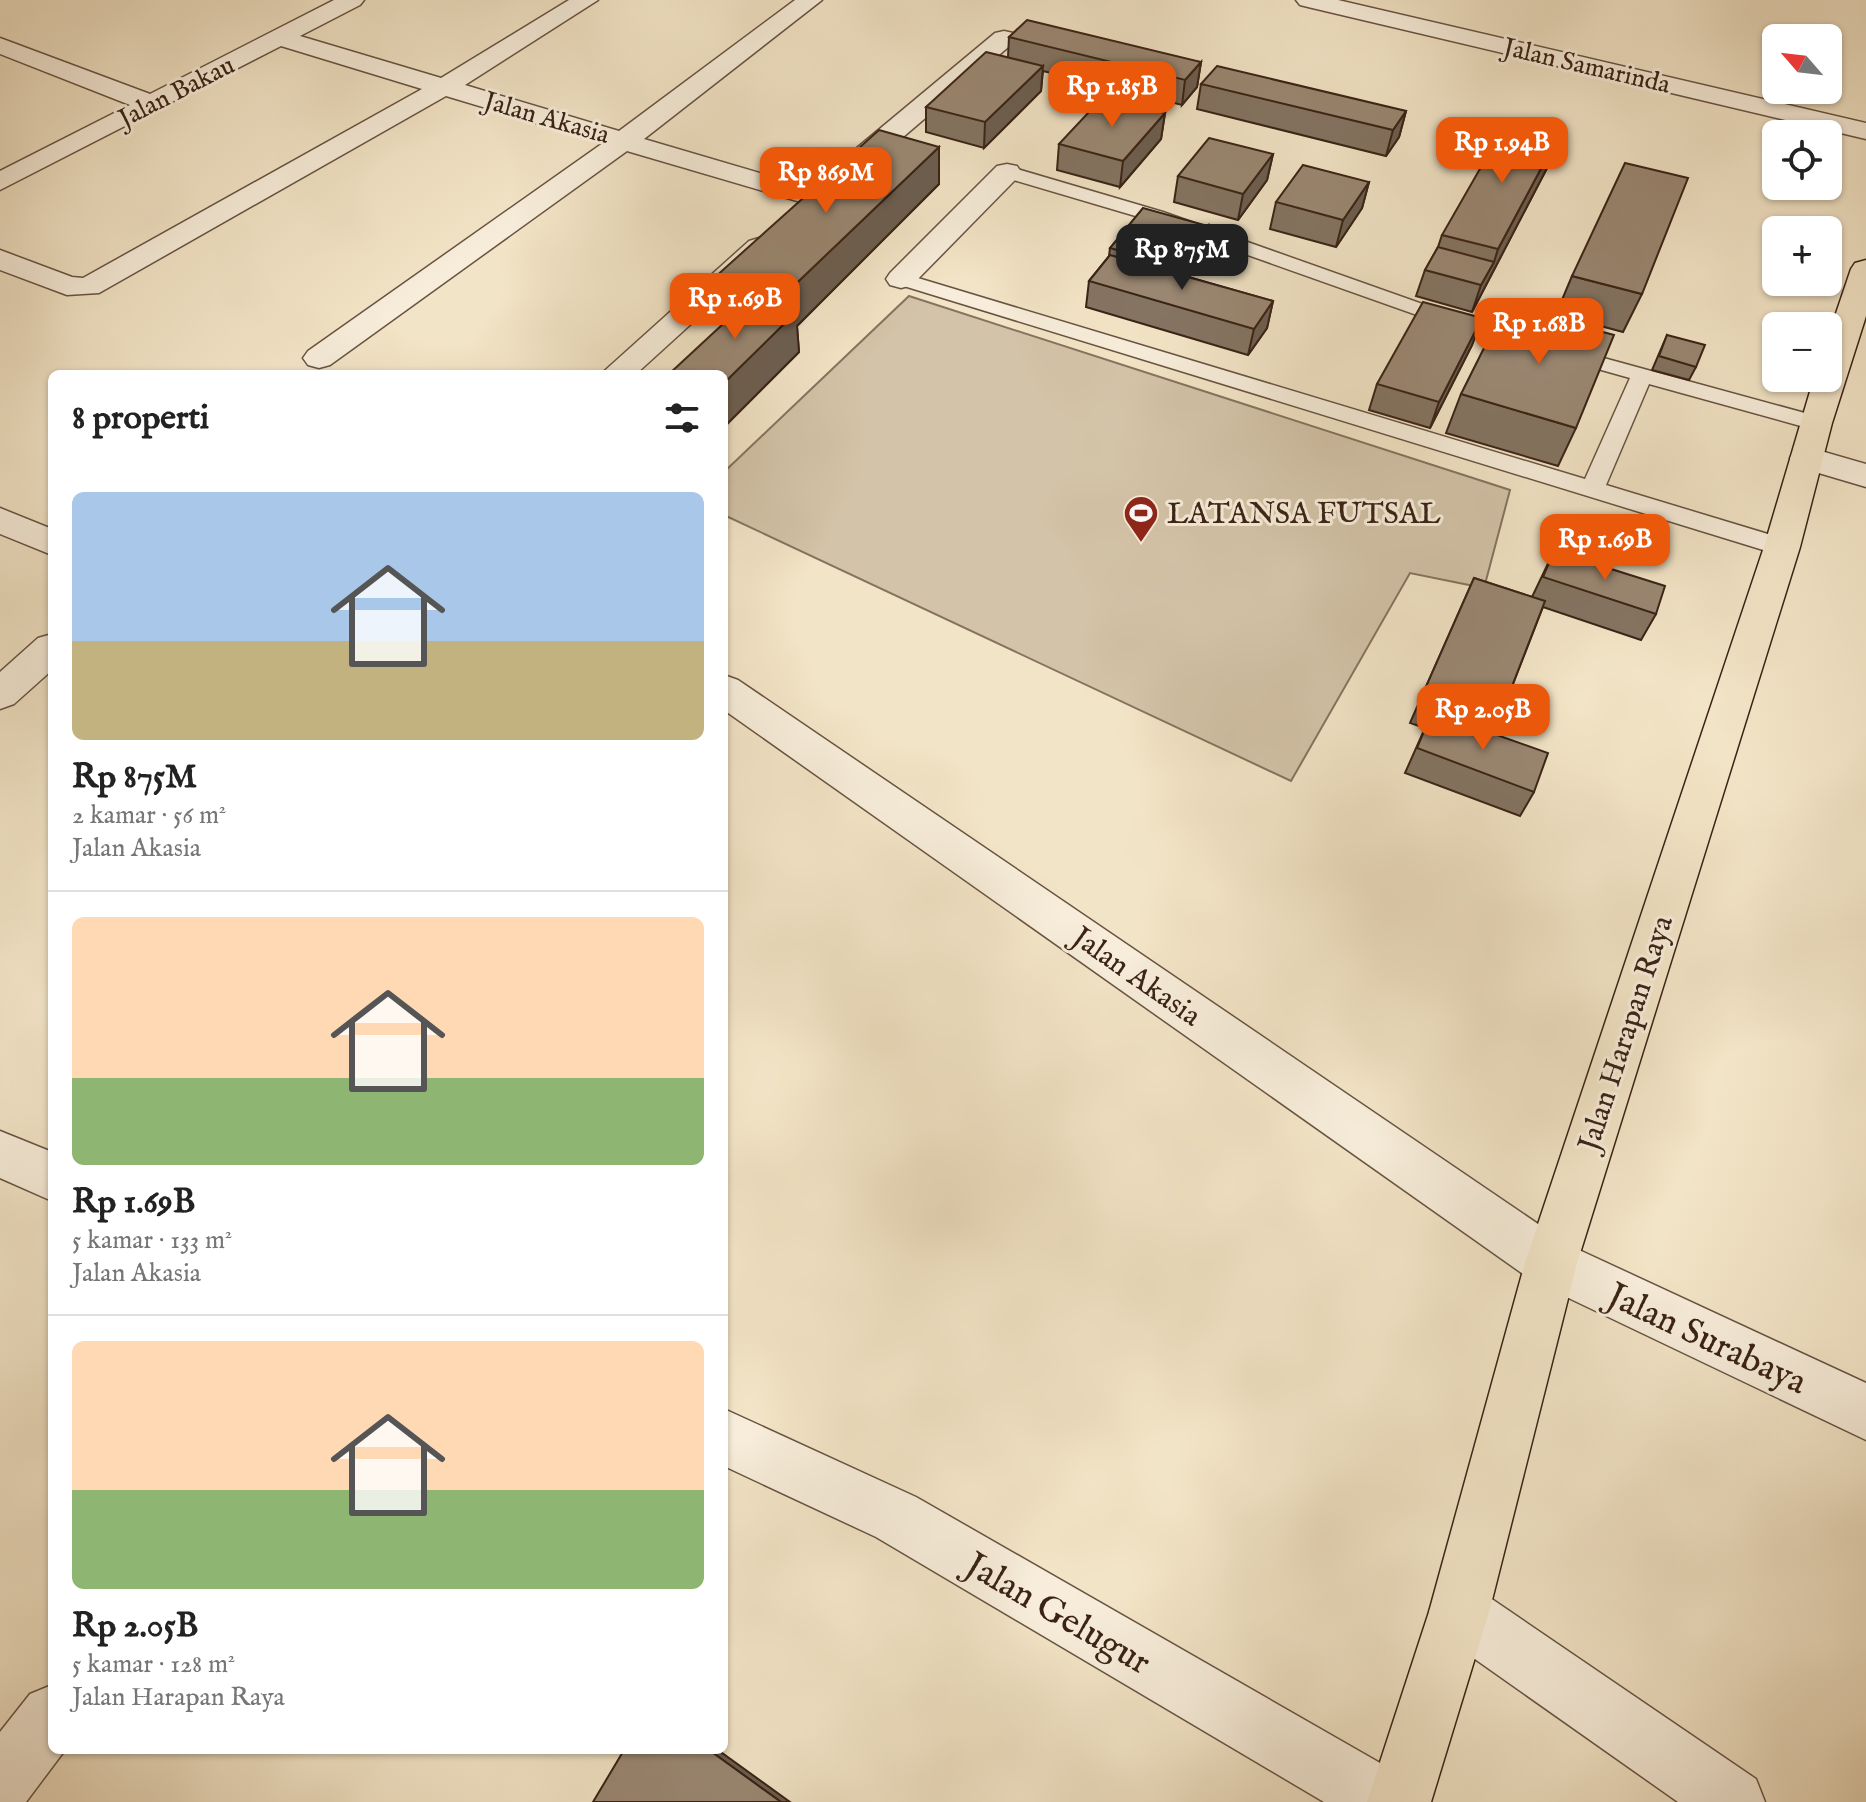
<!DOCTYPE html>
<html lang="id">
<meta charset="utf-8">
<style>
:root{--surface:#fff;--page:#f6f6f6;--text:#222;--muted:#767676;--line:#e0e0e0;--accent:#ea580c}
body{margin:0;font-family:"IM FELL English",serif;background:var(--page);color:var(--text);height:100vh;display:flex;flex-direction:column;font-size:30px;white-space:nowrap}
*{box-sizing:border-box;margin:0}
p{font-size:26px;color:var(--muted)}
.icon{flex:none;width:44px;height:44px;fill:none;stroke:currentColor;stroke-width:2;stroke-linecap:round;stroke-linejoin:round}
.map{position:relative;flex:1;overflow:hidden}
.panel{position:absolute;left:48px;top:370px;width:680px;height:1384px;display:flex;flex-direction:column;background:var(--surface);border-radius:12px;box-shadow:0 2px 6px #0004}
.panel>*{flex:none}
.needle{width:52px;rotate:298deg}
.tools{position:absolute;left:1762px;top:24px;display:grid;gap:16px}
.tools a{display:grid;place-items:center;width:80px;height:80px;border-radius:12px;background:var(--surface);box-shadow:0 2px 6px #0004;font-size:40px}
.price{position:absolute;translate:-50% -68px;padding:0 18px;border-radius:16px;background:var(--accent);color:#fff;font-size:26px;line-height:52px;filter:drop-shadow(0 2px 4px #0008)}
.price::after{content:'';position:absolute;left:50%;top:48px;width:24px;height:18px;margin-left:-12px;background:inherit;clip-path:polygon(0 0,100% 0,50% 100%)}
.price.current{background:#222;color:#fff}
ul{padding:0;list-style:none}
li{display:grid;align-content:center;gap:16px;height:424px;padding:0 24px}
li+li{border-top:2px solid var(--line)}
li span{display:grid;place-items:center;height:248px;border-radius:12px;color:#555}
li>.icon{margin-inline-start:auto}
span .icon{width:144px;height:144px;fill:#fffc;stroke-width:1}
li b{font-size:34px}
h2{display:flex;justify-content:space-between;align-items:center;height:96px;padding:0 24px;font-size:34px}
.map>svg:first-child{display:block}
.green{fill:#d3c3a8;stroke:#86735f;stroke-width:2}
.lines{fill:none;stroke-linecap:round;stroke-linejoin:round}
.service-casing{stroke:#685342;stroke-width:3}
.minor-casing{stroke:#685342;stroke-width:3}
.tertiary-casing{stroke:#685342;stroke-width:3}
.primary-casing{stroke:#3a2316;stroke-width:3}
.service{fill:#f7edda;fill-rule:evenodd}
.minor{fill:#f7edda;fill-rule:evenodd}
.tertiary{fill:#f7edda;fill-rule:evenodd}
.primary{fill:#f2e4c6;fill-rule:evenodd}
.wall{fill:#847462;stroke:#3a2316;stroke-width:2}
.shaded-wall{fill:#6c5e50;stroke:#3a2316;stroke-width:2}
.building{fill:#9a8772;stroke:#3a2316;stroke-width:2}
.labels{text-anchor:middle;stroke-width:6;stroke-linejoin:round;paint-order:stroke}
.far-street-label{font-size:26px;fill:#3a2316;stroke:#f7edda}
.poi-label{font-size:30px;fill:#3a2316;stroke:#f7edda;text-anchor:start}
.street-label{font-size:30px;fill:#3a2316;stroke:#f7edda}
.near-street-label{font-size:36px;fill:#3a2316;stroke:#f7edda}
</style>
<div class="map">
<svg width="1866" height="1802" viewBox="0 0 1866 1802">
<rect width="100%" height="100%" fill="#f2e4c6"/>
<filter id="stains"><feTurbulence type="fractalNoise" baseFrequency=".0025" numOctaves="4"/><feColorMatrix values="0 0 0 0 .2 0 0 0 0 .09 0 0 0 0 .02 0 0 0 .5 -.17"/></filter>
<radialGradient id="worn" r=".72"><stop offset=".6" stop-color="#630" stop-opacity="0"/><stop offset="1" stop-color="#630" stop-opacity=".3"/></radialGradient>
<path class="green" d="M909,296L1510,490L1484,588L1410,573L1291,781L724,515V472Z"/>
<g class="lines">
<g class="service-casing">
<path id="service" d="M1007,166L1163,212L1476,323L1823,418L1826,423L1823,428L1815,430L1649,384L1606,485L1791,541L1794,547L1791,553L1782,555L1773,553L894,283L891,279L894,275H908L1585,479L1630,378L1462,331L1149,220L1000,176L998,172L1000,168Z"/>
</g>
<g class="minor-casing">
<g id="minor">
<path d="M334,0H364L360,5L300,36L441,78L569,0H598L465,85L619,131L795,0H822L644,139L824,192L828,198L824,204L814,206L627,151L330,365L319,368L308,365L303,358L308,351L603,143L446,96L99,293L67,295L0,270V250L72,277L83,278L422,89L281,46L0,190V171L130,105L0,54V38L150,94Z"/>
<path d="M1004,31L1013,33L1016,38L1013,43L854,179L844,181L834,179L830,173L834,167L995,33Z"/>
<path d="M1007,164L1017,166L1021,172L1017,178L912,285L901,288L890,285L886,279L890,273L997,166Z"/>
<path d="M759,238L769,241L774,247L769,253L636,374H601L749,241Z"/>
<path d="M1807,447L1866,464V487L1795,466L1790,458L1795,450Z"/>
<path d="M0,508L52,529V555L0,534Z"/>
<path d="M52,634V670L14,704L0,709V672L38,638Z"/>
<path d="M724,675L738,680L1569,1245L1577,1263L1569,1281L1551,1289L1533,1281L724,710Z"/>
<path d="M0,1131L52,1152V1201L0,1178Z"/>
<path d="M724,1409L916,1497L1408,1779L1417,1802H1324L876,1537L724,1466Z"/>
<path d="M1459,1582L1480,1591L1756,1779L1765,1802H1678L1438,1633L1429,1612L1438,1591Z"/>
<path d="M52,1685V1750H65L26,1802H0V1732L30,1694Z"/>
</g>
</g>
<g class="tertiary-casing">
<g id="tertiary">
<path d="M1296,0H1338L1866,123V139L1308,7L1300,5Z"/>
<path d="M1551,1237L1866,1383V1440L1533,1281L1525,1263L1533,1245Z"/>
</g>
</g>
<g class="primary-casing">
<path id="primary" d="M1866,260V316L1832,423L1800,547L1577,1263L1489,1612L1431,1802H1367L1429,1612L1525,1263L1764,547L1814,378H1828V337L1851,269L1855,263Z"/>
</g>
<use href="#service" class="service"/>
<use href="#minor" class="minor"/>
<use href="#tertiary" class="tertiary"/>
<use href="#primary" class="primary"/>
</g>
<g class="wall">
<path d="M1009,37L1201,62L1197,87L1182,105L1043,71L1041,91L984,148L926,132V107L1008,57Z"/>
<path d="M1201,84L1406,111L1399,137L1386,156L1197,109Z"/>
<path d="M1165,113L1161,139L1120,187L1057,170L1059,144Z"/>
<path d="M939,147V184L797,326L799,352L724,427V374L728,319L720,317L714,278Z"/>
<path d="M1273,154L1267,180L1238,220L1174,202L1178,176Z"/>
<path d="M1546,170L1472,312L1416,296L1425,270L1438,247L1442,235Z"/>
<path d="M1369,182L1362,208L1336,247L1270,229L1276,202Z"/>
<path d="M1208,226L1204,252L1185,276L1273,301L1267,328L1248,355L1086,307L1089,281L1109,256L1110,248Z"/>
<path d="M1572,276L1642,294L1623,332L1556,314Z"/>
<path d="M1482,318L1472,345L1430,428L1369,410L1377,384Z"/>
<path d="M1667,335L1696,367L1689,380L1652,370Z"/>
<path d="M1461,394L1576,428L1558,466L1446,433Z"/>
<path d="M1554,551L1656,614L1641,640L1543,607L1497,725L1493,733L1534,792L1520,816L1405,773L1425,728L1410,723L1474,578L1532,597Z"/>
</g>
<g class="shaded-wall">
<path d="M1201,62L1197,87L1182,105L1185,80Z"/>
<path d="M1043,66L1041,91L984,148L985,122Z"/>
<path d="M1406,111L1399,137L1386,156L1393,130Z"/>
<path d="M1165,113L1161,139L1120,187L1123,161Z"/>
<path d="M1560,133L1546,170L1472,312L1481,285L1494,262L1498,249Z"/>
<path d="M939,147V184L797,326L799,352L724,427V383L783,325L780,299Z"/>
<path d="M1273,154L1267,180L1238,220L1243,194Z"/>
<path d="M1369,182L1362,208L1336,247L1343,220Z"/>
<path d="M1208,226L1204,252L1172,293L1176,267Z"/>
<path d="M1273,301L1267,328L1248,355L1254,329Z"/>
<path d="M1482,318L1472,345L1430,428L1439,402Z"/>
<path d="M709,1750H718L790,1802H781Z"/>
</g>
<g class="building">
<path d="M1027,20L1201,62L1185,80L1009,37Z"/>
<path d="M986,52L1043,66L985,122L926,107Z"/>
<path d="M1217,66L1406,111L1393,130L1201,84Z"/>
<path d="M1102,98L1165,113L1123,161L1059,144Z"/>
<path d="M1508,120L1560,133L1498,249L1442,235Z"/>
<path d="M879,130L939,147L780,299L714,278Z"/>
<path d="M1209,138L1273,154L1243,194L1178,176Z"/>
<path d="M1625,163L1688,178L1642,294L1572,276Z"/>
<path d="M1303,165L1369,182L1343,220L1276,202Z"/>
<path d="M1143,208L1208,226L1176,267L1110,248Z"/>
<path d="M1438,247L1494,262L1481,285L1425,270Z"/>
<path d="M1110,255L1273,301L1254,329L1089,281Z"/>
<path d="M750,299L795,313L724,383V374H669Z"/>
<path d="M1423,302L1482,318L1439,402L1377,384Z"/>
<path d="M1505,306L1614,335L1576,428L1461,394Z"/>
<path d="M1667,335L1705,345L1696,367L1659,356Z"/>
<path d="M1554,551L1665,586L1656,614L1543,577Z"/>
<path d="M1474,578L1545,601L1497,725L1421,698Z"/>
<path d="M1432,712L1548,753L1534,792L1417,748Z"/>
<path d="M624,1750H709L781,1802H593Z"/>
</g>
<defs>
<g id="stadium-pin" transform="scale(1.8)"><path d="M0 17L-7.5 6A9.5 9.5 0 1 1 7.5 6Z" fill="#8f2418" stroke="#f7edda"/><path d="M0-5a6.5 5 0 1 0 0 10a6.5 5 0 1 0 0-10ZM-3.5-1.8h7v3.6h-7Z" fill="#fff"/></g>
</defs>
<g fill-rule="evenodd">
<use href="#stadium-pin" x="1141" y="513"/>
</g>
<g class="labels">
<g class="far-street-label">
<text transform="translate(1587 65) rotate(13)" y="9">Jalan Samarinda</text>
<text transform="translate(176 91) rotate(-27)" y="9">Jalan Bakau</text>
<text transform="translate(547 117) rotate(16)" y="9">Jalan Akasia</text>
</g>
<g class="poi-label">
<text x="1167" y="523">LATANSA FUTSAL</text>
</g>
<g class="street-label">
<text transform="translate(1137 976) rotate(35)" y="10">Jalan Akasia</text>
<text transform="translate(1625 1033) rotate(-72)" y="10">Jalan Harapan Raya</text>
</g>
<g class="near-street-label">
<text transform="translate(1708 1337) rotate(25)" y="13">Jalan Surabaya</text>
<text transform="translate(1059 1612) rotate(30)" y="13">Jalan Gelugur</text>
</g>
</g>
<rect width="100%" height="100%" filter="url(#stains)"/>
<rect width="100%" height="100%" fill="url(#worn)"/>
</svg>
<div class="tools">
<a><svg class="needle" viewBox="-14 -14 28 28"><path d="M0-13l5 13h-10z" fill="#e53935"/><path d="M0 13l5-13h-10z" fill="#767676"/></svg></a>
<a><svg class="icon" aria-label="locate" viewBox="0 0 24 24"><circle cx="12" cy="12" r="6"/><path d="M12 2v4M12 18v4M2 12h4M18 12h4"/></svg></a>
<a>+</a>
<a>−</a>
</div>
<b class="price" style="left:1112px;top:129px">Rp 1.85B</b>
<b class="price" style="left:1502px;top:185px">Rp 1.94B</b>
<b class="price" style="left:826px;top:215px">Rp 869M</b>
<b class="price current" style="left:1182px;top:292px">Rp 875M</b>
<b class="price" style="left:735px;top:341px">Rp 1.69B</b>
<b class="price" style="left:1539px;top:366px">Rp 1.68B</b>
<b class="price" style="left:1605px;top:582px">Rp 1.69B</b>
<b class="price" style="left:1483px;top:752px">Rp 2.05B</b>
<section class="panel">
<h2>8 properti<svg class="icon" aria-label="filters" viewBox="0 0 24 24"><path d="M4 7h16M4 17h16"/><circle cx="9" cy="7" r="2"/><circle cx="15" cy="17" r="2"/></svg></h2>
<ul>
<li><span style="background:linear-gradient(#a9c7e8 60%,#c2b280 0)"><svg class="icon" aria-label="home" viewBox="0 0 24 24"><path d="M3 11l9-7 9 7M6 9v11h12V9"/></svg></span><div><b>Rp 875M</b><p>2 kamar · 56 m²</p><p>Jalan Akasia</p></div></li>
<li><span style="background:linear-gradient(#ffd9b3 65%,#8fb573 0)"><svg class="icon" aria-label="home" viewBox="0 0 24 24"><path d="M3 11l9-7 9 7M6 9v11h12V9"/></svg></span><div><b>Rp 1.69B</b><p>5 kamar · 133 m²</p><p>Jalan Akasia</p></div></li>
<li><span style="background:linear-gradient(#ffd9b3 60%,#8fb573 0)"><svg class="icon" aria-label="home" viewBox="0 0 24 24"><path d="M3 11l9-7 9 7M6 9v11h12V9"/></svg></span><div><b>Rp 2.05B</b><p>5 kamar · 128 m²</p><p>Jalan Harapan Raya</p></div></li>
</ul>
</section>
</div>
